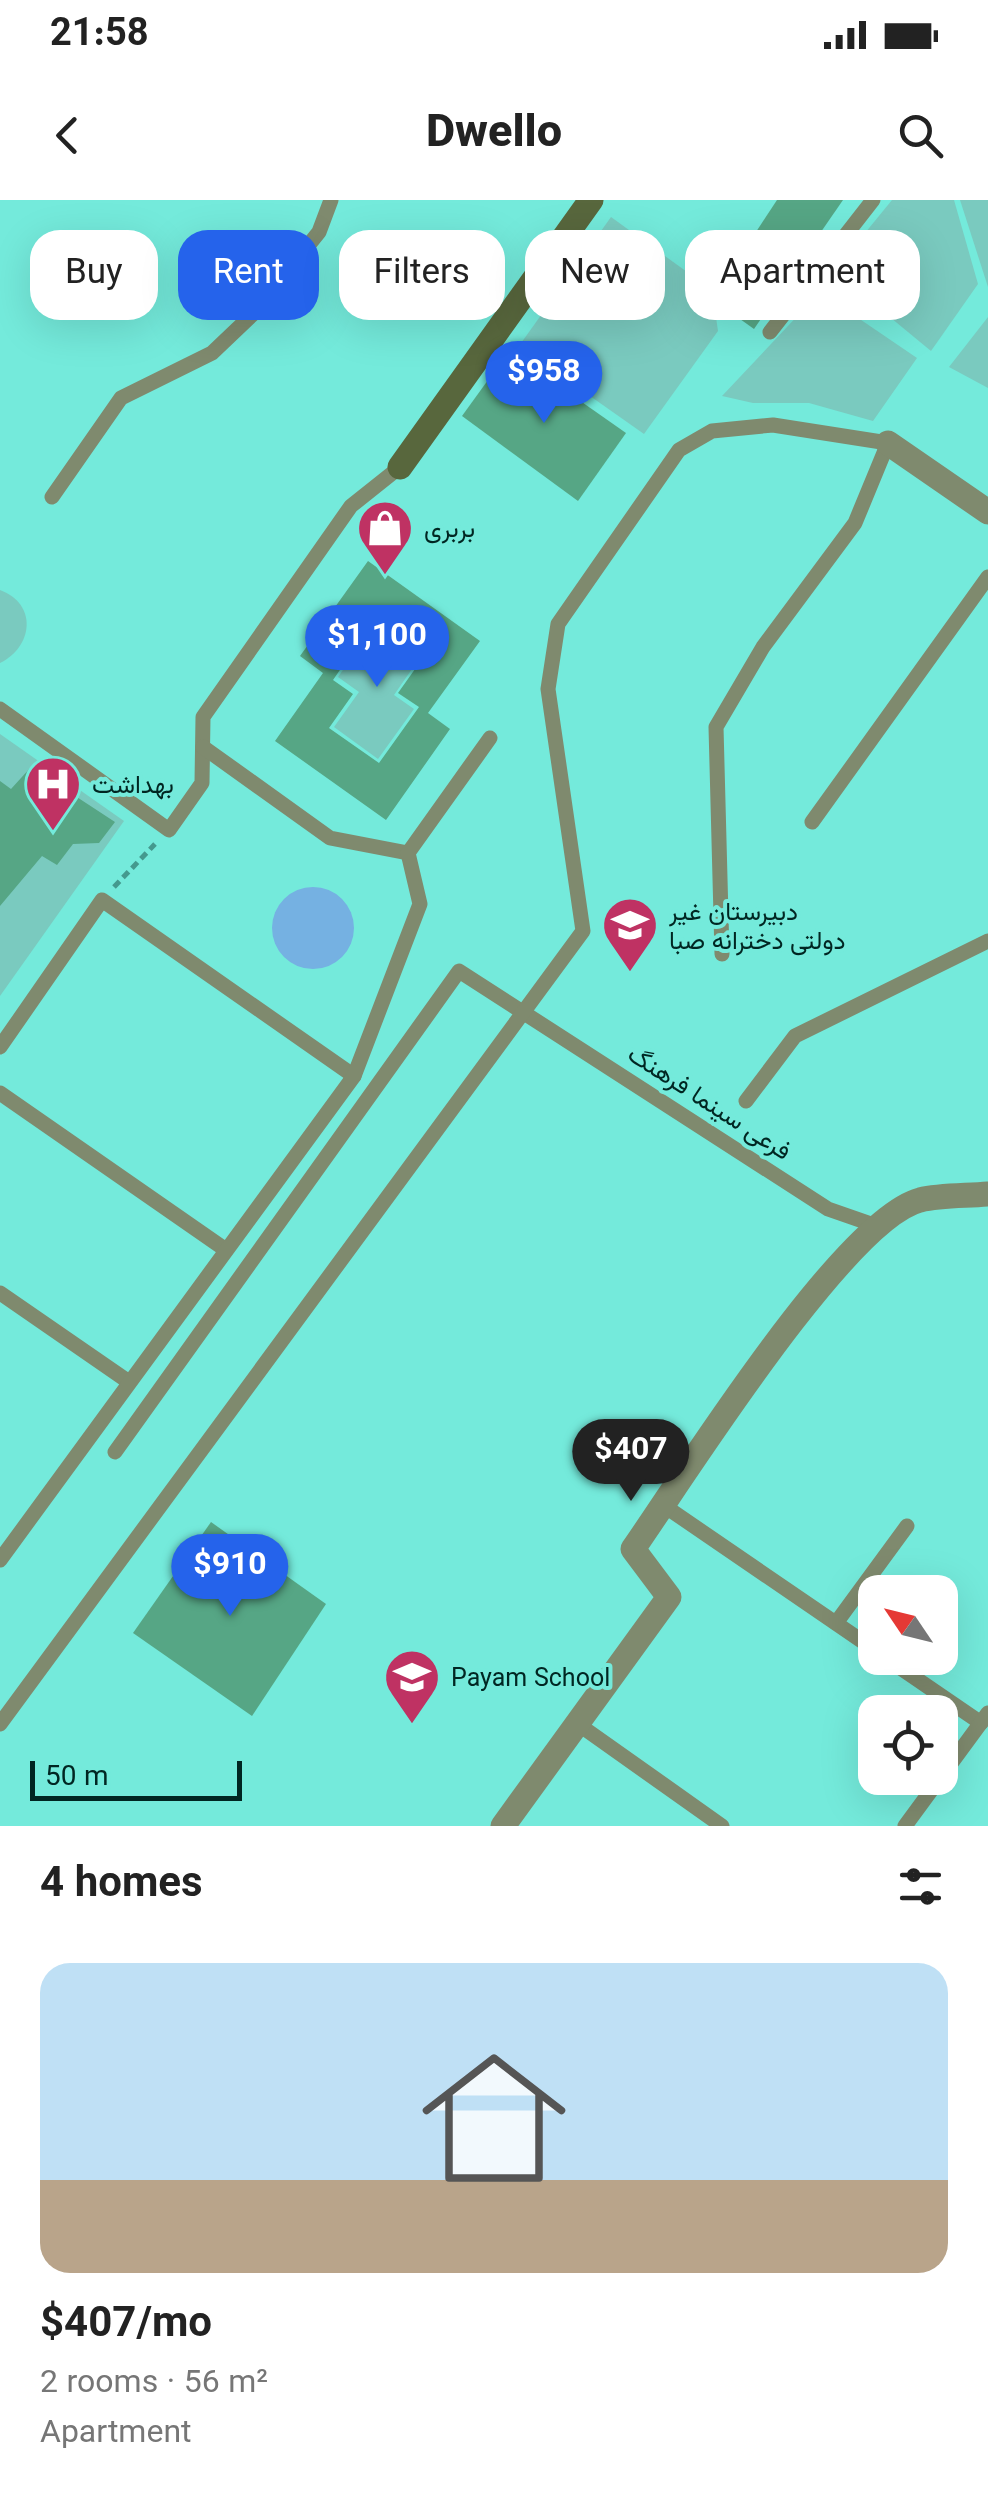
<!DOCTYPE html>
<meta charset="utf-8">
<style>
:root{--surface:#fff;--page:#f6f6f6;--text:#222;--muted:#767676;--accent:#2563eb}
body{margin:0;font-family:Georgia,Vazirmatn,serif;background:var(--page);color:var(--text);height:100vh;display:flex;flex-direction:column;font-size:38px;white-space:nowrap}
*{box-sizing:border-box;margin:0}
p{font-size:32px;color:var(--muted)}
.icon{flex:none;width:55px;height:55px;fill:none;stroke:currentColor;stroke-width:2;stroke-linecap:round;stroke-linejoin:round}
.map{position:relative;height:1626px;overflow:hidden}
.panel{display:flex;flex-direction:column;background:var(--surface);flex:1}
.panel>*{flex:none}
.top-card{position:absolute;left:30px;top:30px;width:930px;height:90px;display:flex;gap:20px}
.needle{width:65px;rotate:305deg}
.tools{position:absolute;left:858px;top:1375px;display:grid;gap:20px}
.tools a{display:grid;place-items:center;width:100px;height:100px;border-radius:20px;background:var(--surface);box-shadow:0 10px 40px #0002;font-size:50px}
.scale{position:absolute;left:30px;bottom:25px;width:212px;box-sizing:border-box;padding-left:10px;border:5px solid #002622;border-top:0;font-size:28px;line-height:35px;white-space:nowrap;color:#002622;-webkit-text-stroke:8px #74eadb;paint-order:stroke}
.price{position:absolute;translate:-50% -85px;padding:0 22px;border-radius:35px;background:var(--accent);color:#fff;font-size:32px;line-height:65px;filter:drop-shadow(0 2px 5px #0008)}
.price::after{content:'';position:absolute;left:50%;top:60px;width:30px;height:22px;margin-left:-15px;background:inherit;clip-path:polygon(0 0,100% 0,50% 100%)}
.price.on{background:#222;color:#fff}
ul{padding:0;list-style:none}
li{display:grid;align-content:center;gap:20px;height:530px;padding:0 40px}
li span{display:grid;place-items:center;height:310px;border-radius:30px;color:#555}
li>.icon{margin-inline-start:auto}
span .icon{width:180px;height:180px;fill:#fffc;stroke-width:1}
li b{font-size:42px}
h2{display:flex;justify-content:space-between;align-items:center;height:120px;padding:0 40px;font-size:42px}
.pill{padding:0 35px;border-radius:30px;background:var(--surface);box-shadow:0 10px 40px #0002;font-size:35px;line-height:90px}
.pill.on{background:var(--accent);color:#fff}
.status{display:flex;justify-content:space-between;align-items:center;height:70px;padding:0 50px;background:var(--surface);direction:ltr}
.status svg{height:28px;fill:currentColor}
header{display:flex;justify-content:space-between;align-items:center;height:130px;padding:0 40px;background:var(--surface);font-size:45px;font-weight:800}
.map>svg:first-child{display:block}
.green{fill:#7acabf}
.water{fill:#75b1e2}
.building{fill:#56a685;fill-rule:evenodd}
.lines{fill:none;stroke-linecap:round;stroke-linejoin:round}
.path{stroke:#44998e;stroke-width:5;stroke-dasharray:8 5;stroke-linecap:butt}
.lane{stroke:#7f8a6e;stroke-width:15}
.street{stroke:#7f8a6e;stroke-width:25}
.secondary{stroke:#58673d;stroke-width:25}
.labels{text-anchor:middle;stroke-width:8;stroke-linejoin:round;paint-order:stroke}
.poi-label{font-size:25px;fill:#002622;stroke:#74eadb;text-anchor:start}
.street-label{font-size:25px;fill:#002622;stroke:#74eadb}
</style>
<div class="status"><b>21:58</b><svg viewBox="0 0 49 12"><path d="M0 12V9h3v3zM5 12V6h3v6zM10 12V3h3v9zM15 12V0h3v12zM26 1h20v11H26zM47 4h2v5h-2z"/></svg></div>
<header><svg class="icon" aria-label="back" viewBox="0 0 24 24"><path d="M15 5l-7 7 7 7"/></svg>Dwello<svg class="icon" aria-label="search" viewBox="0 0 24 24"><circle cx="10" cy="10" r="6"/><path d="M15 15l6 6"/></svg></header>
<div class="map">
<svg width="988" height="1626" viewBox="0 0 988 1626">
<rect width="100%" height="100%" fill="#74eadb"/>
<g class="green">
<path d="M892,0H954L978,84L931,151L834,71Z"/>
<path d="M960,0H988V87Z"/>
<path d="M611,17L712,90L718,131L644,234L519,146Z"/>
<path d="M820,92L917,158L873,221L809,203H753L722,196Z"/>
<path d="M988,117V188L949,167Z"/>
<path d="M0,390C38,404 33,447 0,463Z"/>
<path d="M375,424L421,456L394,495L414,509L378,559L334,527L359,492L338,477Z"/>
<path d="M0,534L124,621L0,796Z"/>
</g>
<circle class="water" cx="313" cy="728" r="41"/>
<g class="building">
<path d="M777,0H843L754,129L712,99Z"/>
<path d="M509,151L626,233L578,301L462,216Z"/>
<path d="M368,361L480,441L428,513L450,529L386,620L275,541L323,473L300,456ZM375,419L425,455L398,493L419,507L379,563L329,528L353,494L333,480Z"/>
<path d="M31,567L115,622L99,643L73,644L57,665L42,656L0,706V581L11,589Z"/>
<path d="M211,1322L326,1404L252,1516L133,1433Z"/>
</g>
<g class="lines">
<path class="path" d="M114,687L155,644"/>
<g class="lane">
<path d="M770,132L873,0"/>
<path d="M52,297L121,198L212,153L254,113L319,32L331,0"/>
<path d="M0,509L169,630L202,583L203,517L351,306L400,267"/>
<path d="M203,547L330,638L408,653"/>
<path d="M812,622L988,377"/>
<path d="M0,847L102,700L354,876"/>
<path d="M0,893L226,1050"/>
<path d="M746,901L795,836L988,741"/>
<path d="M0,1093L129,1182"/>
<path d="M115,1252L459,771L828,1009L874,1025"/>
<path d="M663,1305L875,1450"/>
<path d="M0,1360L354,876L420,704L408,653L490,538"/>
<path d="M836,1423L907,1326"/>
<path d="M886,1458L981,1523"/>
<path d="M0,1524L583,731L548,489L558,424L679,250L712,231L773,225L888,243L855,323L763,447L716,527L722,754"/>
<path d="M578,1524L722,1626"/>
<path d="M905,1626L988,1513"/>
</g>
<g class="street">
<path d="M888,243L988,312"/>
<path d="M503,1626L669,1397L633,1349C684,1276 844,1020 920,1000C941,995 966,996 988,994"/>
</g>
<path class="secondary" d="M400,267L591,0"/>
</g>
<defs>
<g id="shop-pin" transform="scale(2.875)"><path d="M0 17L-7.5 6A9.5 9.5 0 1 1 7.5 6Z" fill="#bf3263" stroke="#74eadb"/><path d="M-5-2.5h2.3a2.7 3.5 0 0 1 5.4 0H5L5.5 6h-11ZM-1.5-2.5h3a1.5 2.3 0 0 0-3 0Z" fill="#fff"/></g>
<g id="hospital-pin" transform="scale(2.875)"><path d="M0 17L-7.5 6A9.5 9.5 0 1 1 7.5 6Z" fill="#bf3263" stroke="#74eadb"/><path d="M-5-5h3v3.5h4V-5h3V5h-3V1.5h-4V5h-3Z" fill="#fff"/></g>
<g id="school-pin" transform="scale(2.875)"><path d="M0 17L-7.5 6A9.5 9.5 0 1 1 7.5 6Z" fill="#bf3263" stroke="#74eadb"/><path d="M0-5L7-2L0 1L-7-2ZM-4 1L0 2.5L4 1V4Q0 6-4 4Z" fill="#fff"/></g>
</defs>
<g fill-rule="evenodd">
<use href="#shop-pin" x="385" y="328"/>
<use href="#hospital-pin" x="53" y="584"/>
<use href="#school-pin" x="630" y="725"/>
<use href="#school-pin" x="412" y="1477"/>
</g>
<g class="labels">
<g class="poi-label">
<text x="424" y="337">بربری</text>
<text x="92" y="593">بهداشت</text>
<text x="669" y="720">دبیرستان غیر<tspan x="669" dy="29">دولتی دخترانه صبا</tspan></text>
<text x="451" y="1486">Payam School</text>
</g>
<g class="street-label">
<text transform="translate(710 902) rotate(33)" y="9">فرعی سینما فرهنگ</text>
</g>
</g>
</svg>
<div class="tools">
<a><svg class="needle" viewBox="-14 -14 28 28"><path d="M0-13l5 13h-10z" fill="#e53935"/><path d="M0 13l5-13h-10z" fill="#767676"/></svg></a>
<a><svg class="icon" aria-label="locate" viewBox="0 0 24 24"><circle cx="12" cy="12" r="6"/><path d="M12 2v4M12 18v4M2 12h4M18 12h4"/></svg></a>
</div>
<div class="scale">50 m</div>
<b class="price" style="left:544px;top:226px">$958</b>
<b class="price" style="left:377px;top:490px">$1,100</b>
<b class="price on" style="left:631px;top:1304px">$407</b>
<b class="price" style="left:230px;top:1419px">$910</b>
<div class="top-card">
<a class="pill">Buy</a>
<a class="pill on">Rent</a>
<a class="pill">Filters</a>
<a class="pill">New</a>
<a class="pill">Apartment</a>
</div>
</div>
<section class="panel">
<h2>4 homes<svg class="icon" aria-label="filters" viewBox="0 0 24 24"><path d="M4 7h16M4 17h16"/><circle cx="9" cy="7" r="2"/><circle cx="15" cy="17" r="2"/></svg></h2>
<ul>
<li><span style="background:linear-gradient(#bfe0f5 70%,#b9a48a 0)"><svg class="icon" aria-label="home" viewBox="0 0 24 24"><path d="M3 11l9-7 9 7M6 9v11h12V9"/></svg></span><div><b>$407/mo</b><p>2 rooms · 56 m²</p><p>Apartment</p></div></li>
</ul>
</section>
